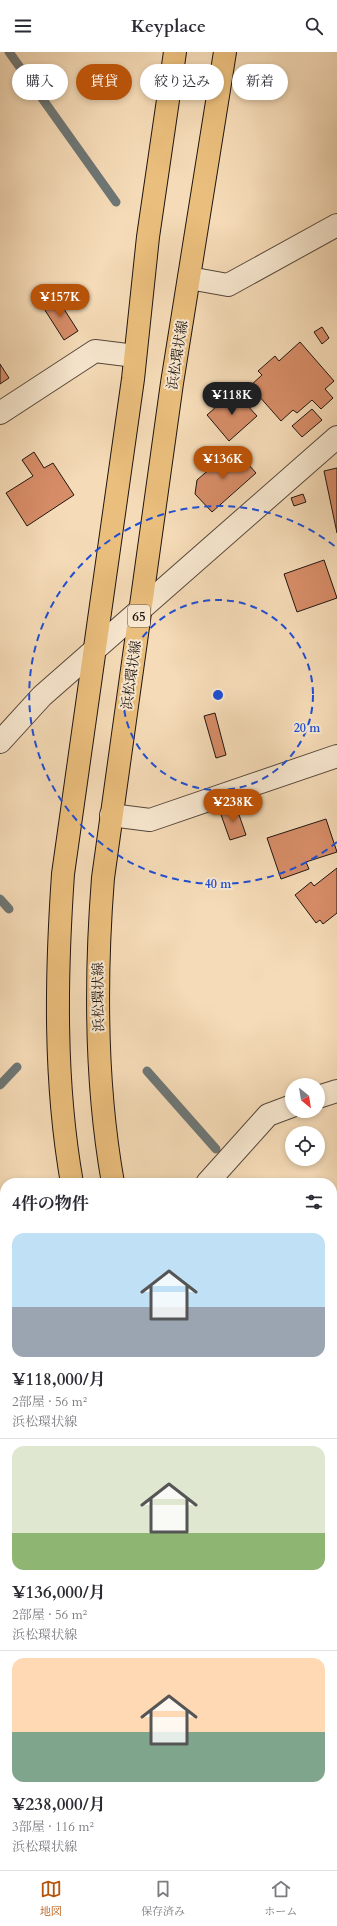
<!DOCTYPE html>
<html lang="ja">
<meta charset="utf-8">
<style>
:root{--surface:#fff;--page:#f2f2f3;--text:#2b2b33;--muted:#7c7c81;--line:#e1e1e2;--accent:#b45309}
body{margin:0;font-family:Cardo,"Noto Serif JP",serif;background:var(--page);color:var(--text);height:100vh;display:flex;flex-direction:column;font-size:15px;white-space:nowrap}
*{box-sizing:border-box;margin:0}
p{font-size:13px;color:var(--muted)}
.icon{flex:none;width:22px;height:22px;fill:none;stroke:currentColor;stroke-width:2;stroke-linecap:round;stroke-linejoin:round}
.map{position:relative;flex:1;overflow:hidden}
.panel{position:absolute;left:0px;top:1126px;width:337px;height:692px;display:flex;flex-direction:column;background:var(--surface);border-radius:16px 16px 0 0;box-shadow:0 2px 6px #0003}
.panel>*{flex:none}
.banner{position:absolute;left:12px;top:12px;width:313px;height:36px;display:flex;gap:8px}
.needle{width:26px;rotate:150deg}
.buttons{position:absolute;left:285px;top:1026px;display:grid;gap:8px}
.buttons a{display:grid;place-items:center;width:40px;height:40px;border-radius:50%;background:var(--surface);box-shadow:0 2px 6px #0003;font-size:20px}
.price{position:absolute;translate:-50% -34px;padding:0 9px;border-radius:14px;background:var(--accent);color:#fff;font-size:13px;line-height:26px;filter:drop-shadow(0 1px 2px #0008)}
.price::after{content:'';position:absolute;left:50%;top:24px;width:12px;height:9px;margin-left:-6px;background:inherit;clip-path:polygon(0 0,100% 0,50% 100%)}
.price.on{background:#222;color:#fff}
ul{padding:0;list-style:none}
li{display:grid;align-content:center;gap:8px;height:212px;padding:0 12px}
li+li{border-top:1px solid var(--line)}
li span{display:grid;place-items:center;height:124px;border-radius:12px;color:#555}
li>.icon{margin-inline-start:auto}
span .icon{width:72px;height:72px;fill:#fffc;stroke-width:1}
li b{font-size:17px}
h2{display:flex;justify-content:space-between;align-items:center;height:48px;padding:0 12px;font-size:17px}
.chip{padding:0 14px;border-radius:18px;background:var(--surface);box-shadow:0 2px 6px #0003;font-size:14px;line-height:36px}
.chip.on{background:var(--accent);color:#fff}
header{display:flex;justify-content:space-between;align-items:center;height:52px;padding:0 12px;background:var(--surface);font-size:18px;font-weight:800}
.tabs{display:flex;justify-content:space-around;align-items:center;height:56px;border-top:1px solid var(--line);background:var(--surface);font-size:11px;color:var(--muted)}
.tabs a{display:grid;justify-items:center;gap:2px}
.tabs .on{color:var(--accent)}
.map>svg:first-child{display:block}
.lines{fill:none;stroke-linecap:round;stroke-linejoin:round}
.stream{stroke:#6e7776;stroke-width:9}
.building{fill:#d78d68;stroke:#201510}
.minor-casing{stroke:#55463a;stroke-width:24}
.tertiary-casing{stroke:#55463a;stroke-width:24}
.primary-casing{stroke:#201510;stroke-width:24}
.minor{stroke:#f8e8d0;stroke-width:22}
.tertiary{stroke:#f8e8d0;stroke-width:22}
.primary{stroke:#eabe7c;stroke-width:22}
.ring{fill:none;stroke:#1d4ed8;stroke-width:2;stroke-dasharray:7 5}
.labels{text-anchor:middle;stroke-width:4;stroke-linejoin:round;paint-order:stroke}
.shield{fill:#f8e8d0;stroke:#61544a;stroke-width:1}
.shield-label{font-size:13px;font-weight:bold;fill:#201510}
.street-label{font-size:14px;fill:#201510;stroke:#f8e8d0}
.centre{fill:#1d4ed8;stroke:#f8e8d0;stroke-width:2}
.ring-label{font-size:12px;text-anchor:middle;font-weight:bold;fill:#1d4ed8;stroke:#f8e8d0;stroke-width:4;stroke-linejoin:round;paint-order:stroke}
</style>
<header><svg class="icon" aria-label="menu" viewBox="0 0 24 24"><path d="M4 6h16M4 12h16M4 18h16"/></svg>Keyplace<svg class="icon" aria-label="search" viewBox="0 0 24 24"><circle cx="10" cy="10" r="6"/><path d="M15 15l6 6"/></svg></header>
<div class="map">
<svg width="337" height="1818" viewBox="0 0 337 1818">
<rect width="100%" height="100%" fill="#f5dbb7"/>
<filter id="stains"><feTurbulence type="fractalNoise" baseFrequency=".005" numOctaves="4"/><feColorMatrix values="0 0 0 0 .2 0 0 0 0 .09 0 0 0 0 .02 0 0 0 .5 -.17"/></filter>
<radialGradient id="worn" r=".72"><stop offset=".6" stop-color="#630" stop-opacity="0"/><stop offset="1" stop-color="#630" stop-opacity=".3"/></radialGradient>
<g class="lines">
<g class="stream">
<path d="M9,0L116,150"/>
<path d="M0,847L9,857"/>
<path d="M147,1019L216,1097"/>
<path d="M0,1033L17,1015"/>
</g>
</g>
<g class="building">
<path d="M55,243L78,279L64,288L41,252Z"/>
<path d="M322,275L329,286L322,292L314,280Z"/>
<path d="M300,290L334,329L325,337L333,346L321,357L312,348L297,361L293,358L281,369L250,334L262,323L258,319L275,304L279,309Z"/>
<path d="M0,312L9,326L0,332Z"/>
<path d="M234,339L257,364L229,389L207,363Z"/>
<path d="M312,357L322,368L302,385L292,374Z"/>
<path d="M234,396L256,421L212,460L195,442L197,428Z"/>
<path d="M34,400L44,416L53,411L74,443L27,474L6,441L33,424L22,408Z"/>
<path d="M337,416V481L324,419Z"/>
<path d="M303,442L306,450L294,454L291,446Z"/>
<path d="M324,508L337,546L297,560L284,522Z"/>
<path d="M215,661L226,703L216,706L204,664Z"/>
<path d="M236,754L246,783L230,788L220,760Z"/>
<path d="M326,767L337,800L306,810L309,817L281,827L267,786Z"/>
<path d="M337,816V861L323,872L320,868L316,871L295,843L311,830L314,834Z"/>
<path d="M337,1274V1322L332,1324V1276Z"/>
<path d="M337,1327V1375L332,1377V1329Z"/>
<path d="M5,1426V1493L1,1498L0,1431Z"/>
<path d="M0,1673L5,1677V1746L0,1741Z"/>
<path d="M0,1747L5,1752V1813H74L79,1818H3L0,1816Z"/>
<path d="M206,1813H248L243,1818H212Z"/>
</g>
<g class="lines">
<g class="minor-casing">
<g id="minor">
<path d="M189,226L228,233L337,173"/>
<path d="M0,361L95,299L135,304"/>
<path d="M0,690L42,644L337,385"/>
<path d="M111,763L150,768L337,704"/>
<path d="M318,1045L337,1039"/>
<path d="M207,1131L268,1063L292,1054"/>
<path d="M0,1363L5,1358"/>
<path d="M0,1651L5,1655"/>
<path d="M183,1813L189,1818"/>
</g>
</g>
<g class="tertiary-casing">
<g id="tertiary">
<path d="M332,1801L337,1798"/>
<path d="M303,1818L311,1813"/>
</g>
</g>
<g class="primary-casing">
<g id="primary">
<path d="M72,1131C54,1029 56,925 63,822L133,327L148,185L175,0"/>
<path d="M113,1131C95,1030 95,928 103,826L172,331L225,0"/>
<path d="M332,1634L337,1641"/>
<path d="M332,1708L337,1714"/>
</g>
</g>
<use href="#minor" class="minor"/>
<use href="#tertiary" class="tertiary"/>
<use href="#primary" class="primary"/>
</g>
<g class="ring">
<circle cx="218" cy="643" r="95"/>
<path d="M337 790A189 189 0 1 1 337 496"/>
</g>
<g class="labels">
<rect class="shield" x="128" y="553" width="22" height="22" rx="3"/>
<g class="shield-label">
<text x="139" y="569">65</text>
</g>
<g class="street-label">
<text transform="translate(177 303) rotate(-81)" y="5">浜松環状線</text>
<text transform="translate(131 623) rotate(-82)" y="5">浜松環状線</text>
<text transform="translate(98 945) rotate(-91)" y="5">浜松環状線</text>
</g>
</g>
<circle cx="218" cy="643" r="6" class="centre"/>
<g class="ring-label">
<text x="307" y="680">20 m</text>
<text x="218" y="836">40 m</text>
</g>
<rect width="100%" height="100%" filter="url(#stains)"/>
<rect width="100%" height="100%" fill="url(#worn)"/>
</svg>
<div class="buttons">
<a><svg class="needle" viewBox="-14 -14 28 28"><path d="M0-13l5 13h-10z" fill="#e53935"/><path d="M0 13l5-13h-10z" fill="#7c7c81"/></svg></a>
<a><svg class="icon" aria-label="locate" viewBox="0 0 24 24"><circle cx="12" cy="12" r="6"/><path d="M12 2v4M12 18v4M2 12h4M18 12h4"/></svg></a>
</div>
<b class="price" style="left:60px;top:266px">¥157K</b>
<b class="price on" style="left:232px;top:364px">¥118K</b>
<b class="price" style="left:223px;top:428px">¥136K</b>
<b class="price" style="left:233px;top:771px">¥238K</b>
<div class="banner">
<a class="chip">購入</a>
<a class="chip on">賃貸</a>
<a class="chip">絞り込み</a>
<a class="chip">新着</a>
</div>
<section class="panel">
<h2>4件の物件<svg class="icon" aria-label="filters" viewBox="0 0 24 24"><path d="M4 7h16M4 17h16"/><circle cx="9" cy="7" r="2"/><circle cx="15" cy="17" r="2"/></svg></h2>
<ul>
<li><span style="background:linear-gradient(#bfe0f5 60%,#9aa5b1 0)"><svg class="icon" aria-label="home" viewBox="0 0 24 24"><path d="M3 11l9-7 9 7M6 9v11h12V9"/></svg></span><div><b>¥118,000/月</b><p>2部屋 · 56 m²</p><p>浜松環状線</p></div></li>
<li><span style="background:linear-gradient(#dfe7d0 70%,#8fb573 0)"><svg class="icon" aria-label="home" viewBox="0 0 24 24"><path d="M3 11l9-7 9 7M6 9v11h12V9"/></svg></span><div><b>¥136,000/月</b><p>2部屋 · 56 m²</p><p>浜松環状線</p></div></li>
<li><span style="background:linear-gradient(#ffd9b3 60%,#7fa58c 0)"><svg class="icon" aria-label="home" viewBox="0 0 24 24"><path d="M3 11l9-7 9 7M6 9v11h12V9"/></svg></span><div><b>¥238,000/月</b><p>3部屋 · 116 m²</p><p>浜松環状線</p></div></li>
</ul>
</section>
</div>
<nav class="tabs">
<a class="on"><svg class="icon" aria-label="map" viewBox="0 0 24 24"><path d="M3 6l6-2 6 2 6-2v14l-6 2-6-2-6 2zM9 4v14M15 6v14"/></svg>地図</a>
<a><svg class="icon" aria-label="saved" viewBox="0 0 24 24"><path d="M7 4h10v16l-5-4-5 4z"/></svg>保存済み</a>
<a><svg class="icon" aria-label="home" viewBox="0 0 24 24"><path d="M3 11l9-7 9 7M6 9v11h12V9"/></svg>ホーム</a>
</nav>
